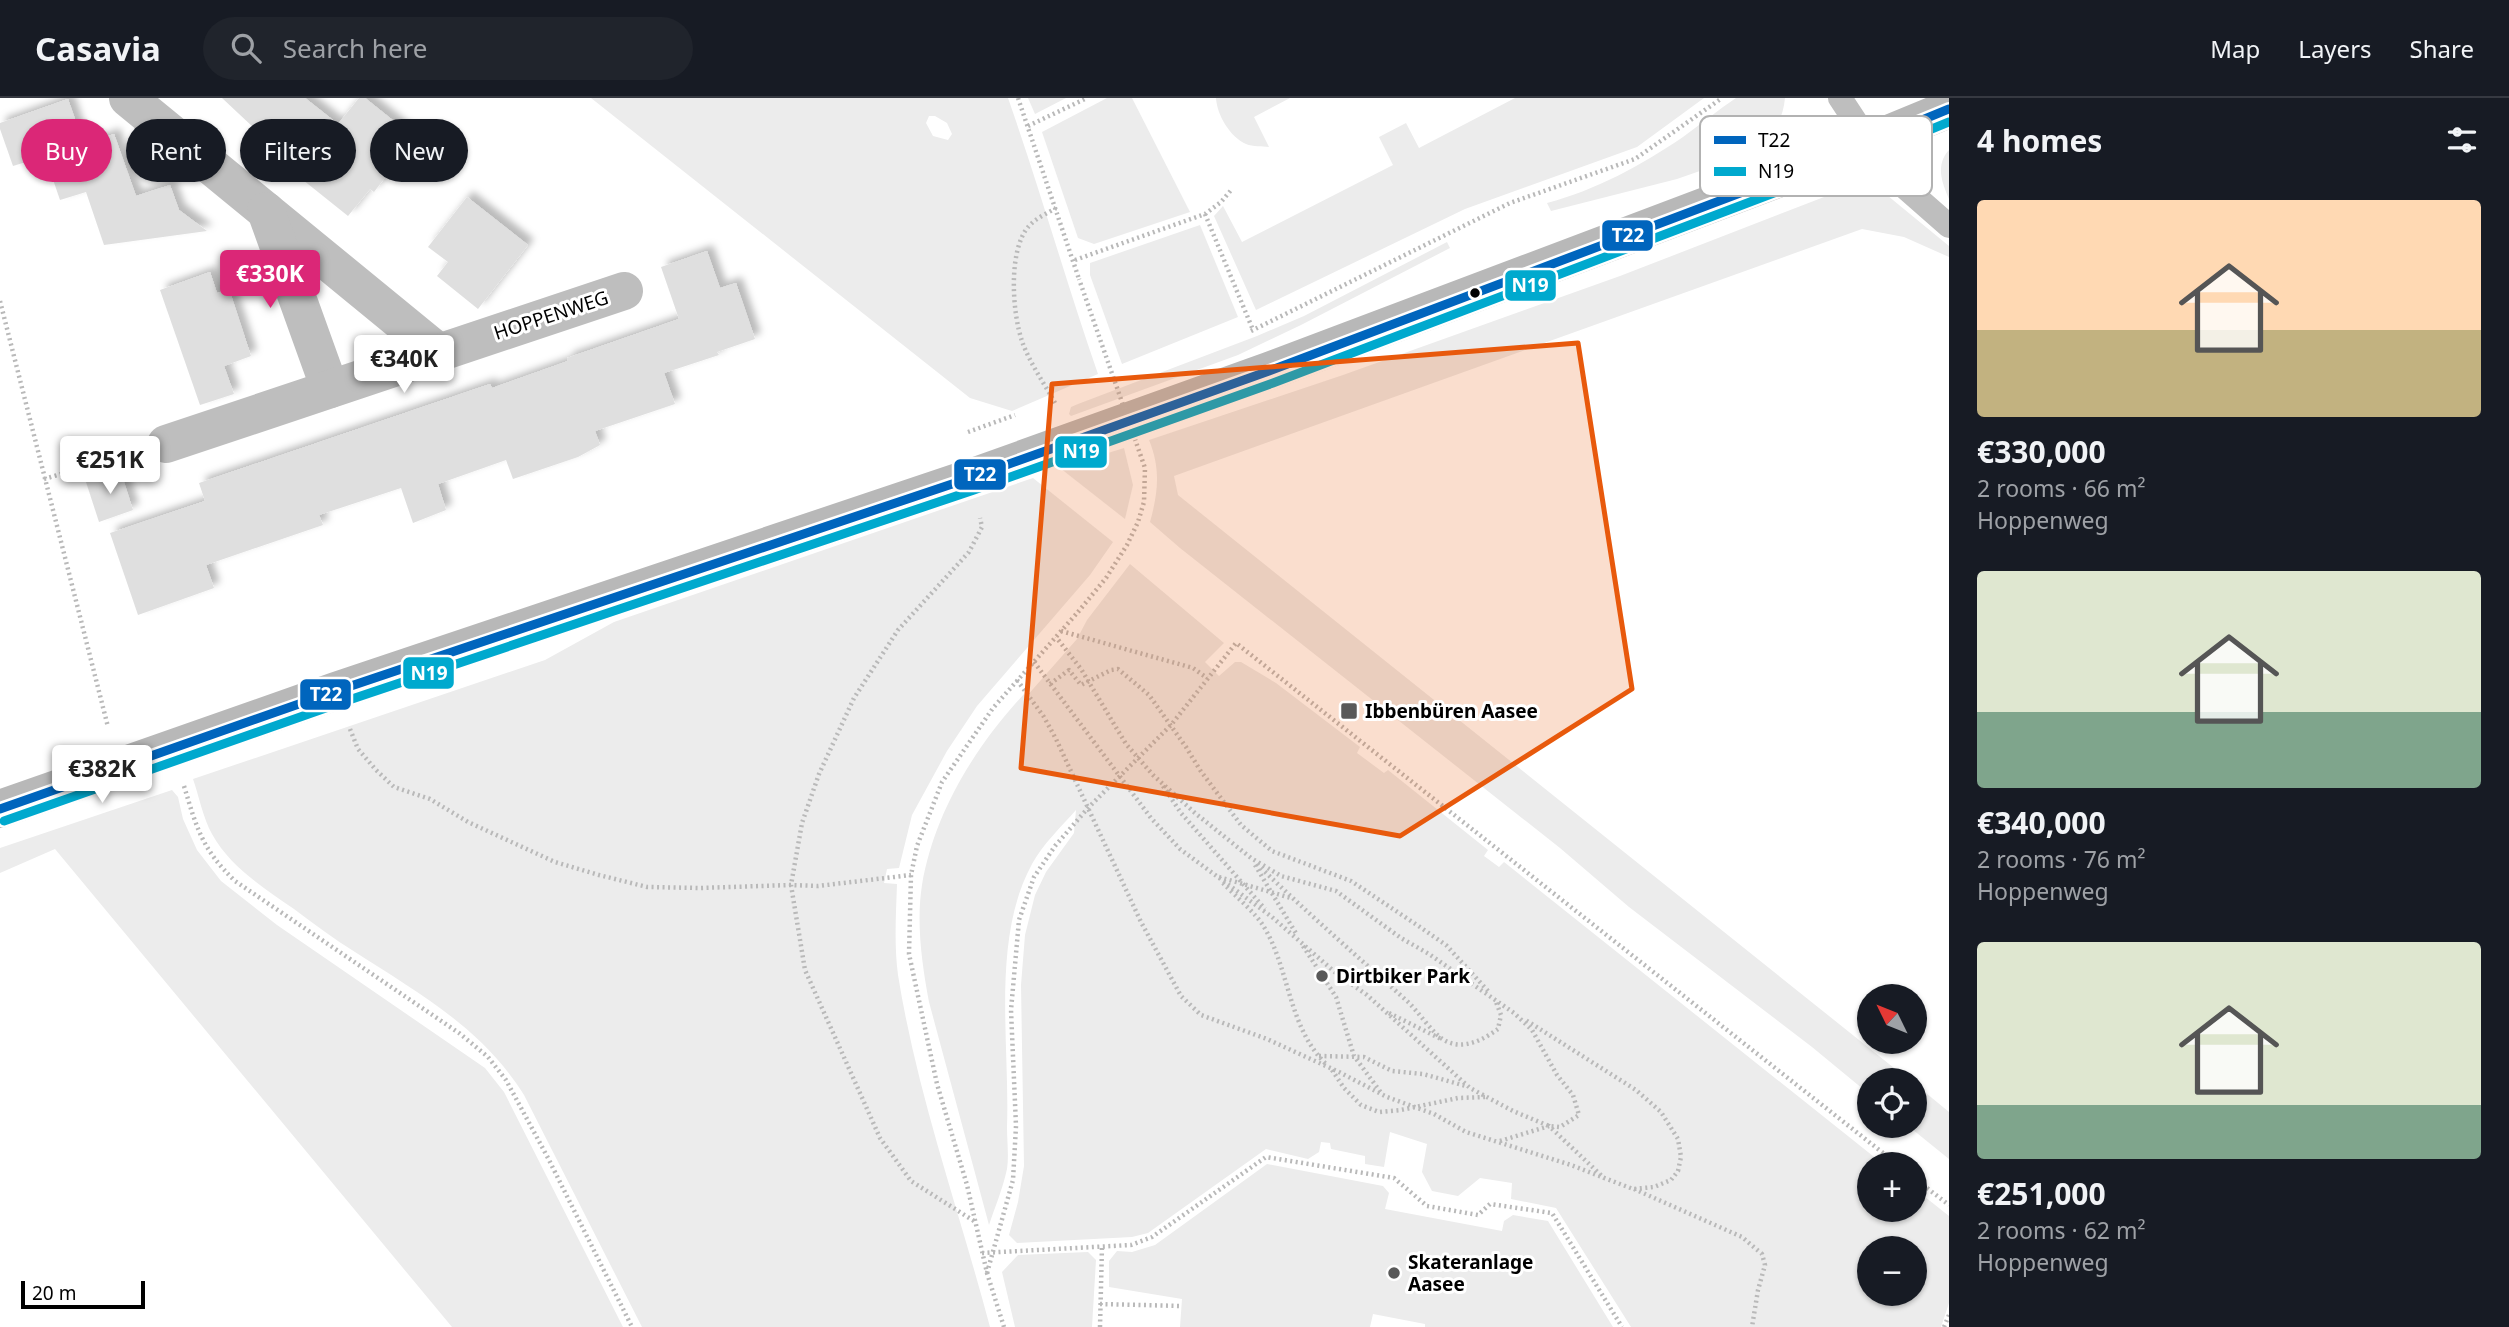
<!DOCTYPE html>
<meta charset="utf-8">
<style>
:root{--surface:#171b24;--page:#20242c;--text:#f1f3f6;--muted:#9ea1a6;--line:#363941;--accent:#db2777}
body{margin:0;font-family:"Noto Sans",sans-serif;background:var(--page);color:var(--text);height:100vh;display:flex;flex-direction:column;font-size:26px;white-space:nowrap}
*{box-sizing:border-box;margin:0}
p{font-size:23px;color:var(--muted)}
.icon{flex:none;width:38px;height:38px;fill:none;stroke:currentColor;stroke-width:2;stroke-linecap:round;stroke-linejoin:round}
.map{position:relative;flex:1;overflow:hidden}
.details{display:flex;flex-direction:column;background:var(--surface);width:560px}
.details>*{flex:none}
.top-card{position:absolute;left:21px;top:21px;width:665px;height:63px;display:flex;gap:14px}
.needle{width:46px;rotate:313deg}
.buttons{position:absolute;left:1857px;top:886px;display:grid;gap:14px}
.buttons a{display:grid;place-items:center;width:70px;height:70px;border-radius:50%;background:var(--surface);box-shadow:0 2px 5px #0004;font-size:35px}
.scale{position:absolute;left:21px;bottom:18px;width:124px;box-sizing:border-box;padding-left:7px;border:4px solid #000;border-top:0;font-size:19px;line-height:24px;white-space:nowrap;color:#000;-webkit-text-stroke:5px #fff;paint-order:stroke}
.price{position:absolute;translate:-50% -60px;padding:0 16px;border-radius:7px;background:#fff;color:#222;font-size:23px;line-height:46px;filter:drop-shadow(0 2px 4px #0008)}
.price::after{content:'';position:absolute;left:50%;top:42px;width:21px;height:16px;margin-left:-10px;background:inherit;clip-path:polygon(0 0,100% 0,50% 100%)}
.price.on{background:var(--accent);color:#fff}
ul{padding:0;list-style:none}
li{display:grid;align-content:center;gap:14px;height:371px;padding:0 28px}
li span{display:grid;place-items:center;height:217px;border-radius:7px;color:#555}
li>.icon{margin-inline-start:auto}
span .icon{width:126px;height:126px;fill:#fffc;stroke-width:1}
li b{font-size:30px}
h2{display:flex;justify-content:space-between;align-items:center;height:84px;padding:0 28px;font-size:30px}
.tag{padding:0 24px;border-radius:32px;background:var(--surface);box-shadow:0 2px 5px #0004;font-size:24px;line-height:63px}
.tag.on{background:var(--accent);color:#fff}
header{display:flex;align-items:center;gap:42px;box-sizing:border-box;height:98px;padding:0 35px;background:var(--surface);border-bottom:2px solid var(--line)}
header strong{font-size:33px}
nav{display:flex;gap:38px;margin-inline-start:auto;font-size:24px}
.search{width:490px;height:63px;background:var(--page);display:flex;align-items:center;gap:18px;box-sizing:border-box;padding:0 24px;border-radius:38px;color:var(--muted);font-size:26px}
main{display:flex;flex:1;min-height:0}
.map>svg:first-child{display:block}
.green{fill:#ececec;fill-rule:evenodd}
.building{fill:#dfdfdf;filter:url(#shadow)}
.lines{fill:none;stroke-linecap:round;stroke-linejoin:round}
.path{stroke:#b9b9b9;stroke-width:4.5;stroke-dasharray:2 3.5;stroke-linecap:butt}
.service{stroke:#bebebe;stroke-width:24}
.minor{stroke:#bebebe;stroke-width:38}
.secondary{stroke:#b8b8b8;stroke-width:38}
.path-bridge{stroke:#b9b9b9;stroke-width:4.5;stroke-dasharray:2 3.5;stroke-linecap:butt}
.bus-1-casing{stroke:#fff;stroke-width:14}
.bus-2-casing{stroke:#fff;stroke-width:14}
.bus-1{stroke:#0065bd;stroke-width:9}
.bus-2{stroke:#00a9ce;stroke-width:9}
.marked{fill:#e8590c;fill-opacity:0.2;stroke:#e8590c;stroke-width:5;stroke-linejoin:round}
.bus-dot{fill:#000;stroke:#fff;stroke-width:2.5}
.poi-dot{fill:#595959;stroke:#fff;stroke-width:2.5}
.labels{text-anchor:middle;stroke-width:6;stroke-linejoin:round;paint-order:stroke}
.street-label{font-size:19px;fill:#000;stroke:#fff}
.poi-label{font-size:19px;font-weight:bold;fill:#000;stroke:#fff;text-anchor:start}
.key{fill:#fff;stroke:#b2b2b2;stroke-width:2}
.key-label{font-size:19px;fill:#000}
.line-badge{stroke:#fff;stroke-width:2.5}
.badge-label{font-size:19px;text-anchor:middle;font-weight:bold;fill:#fff}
</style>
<header>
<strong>Casavia</strong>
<div class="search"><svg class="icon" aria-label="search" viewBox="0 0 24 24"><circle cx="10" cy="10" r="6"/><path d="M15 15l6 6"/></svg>Search here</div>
<nav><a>Map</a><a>Layers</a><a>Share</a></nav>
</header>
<main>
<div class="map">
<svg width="1949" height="1229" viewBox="0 0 1949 1229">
<defs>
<filter id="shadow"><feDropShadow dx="6" dy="-6" stdDeviation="3.5" flood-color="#0004"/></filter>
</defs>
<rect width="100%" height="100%" fill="#fff"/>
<g class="green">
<path d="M591,0H1008C1040,91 1066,184 1098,276L1012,313L970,300ZM935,18L947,25L952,36L948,42L933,38L926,25L929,18Z"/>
<path d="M1028,0H1066L1035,16Z"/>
<path d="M1107,0H1132L1190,114L1094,146L1078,140L1042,34Z"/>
<path d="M1216,0H1290L1254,19L1269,49C1262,48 1253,49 1246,46C1230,39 1217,17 1216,0Z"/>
<path d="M1515,0H1704L1637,49L1465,111L1256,212L1214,118L1223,108L1242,144L1393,67L1379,39L1406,25L1419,50Z"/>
<path d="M1736,0H1785C1783,22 1772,41 1754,54L1677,81L1551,113L1547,105C1596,92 1642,67 1683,39C1701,26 1718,12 1736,0Z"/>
<path d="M1949,52V101C1942,85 1935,67 1949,52Z"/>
<path d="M1850,89L1882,93L1949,148V159L1904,139L1862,131L1174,378L1178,397L1909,982H1869V996L1812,949L1629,809L1560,750L1180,450L1150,424C1158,395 1161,371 1149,342L1343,277L1620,178Z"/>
<path d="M1200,127L1238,219L1122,266L1090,177V165Z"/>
<path d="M1447,144L1450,150L1301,227L1238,257L1071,318L1069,316L1071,309L1078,306L1257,238L1304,218Z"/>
<path d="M1124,350L1133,387L1125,421L1060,370Z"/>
<path d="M1033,380L1113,444L1090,477L977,608L947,653L912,717L899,770L887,771L884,785L897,786C896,816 894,847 898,877C917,996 959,1112 990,1229H642L524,997C482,930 420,896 355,854C334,841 314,826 294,811C264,790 230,769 212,736C203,720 199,698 193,681L545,562L614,524Z"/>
<path d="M1130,466L1224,545L1205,564L1219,578L1235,564H1241L1276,585L1360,649L1357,655L1384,675L1388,672L1488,752L1484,758L1499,769L1504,764L1883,1066H1869V1111H1914L1915,1091L1949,1118V1205L1941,1229H1631L1556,1110L1511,1101L1512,1085L1480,1080L1458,1098L1432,1093L1422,1074L1427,1046L1390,1034L1384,1069L1365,1066V1058L1331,1051L1330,1045L1321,1044L1319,1054L1308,1061L1266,1051L1148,1135L1132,1139L1017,1145L1009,1137L1018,1104L1024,1068L1021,887L1025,837L1035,797L1046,774L1074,735L1076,712C1061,729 1043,746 1032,766C991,841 1010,946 1007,1029C1007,1043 1009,1058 1007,1071C1003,1090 995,1109 989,1127L929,904C922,866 916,825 922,787C934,715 975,649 1024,596L1026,599L1077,541L1087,522ZM1869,1150H1914V1195H1869Z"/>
<path d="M172,692L178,699L183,721L197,752L221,783L277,827L485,970L504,994L623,1229H452L55,751L0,775V750Z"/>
<path d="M1915,986L1949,1014V1061L1907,1027H1914Z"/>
<path d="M1267,1066L1383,1088L1389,1095L1385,1111L1502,1133L1504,1123L1513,1117L1548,1123L1613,1229H1425V1226L1373,1216L1370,1229H1180L1182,1201L1109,1189V1163L1117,1153L1132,1154L1155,1147Z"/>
<path d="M1088,1154L1096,1162L1092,1229H1015L1002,1174L1018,1157Z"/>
</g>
<g class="building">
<path d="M222,0H305L338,26L359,0H365L415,40L374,94L370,91L348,118L298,78L301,74Z"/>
<path d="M68,1L84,47L114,36L136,98L170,87L179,112L207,133L104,147L86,94L60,102L45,58L13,68L0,31V25Z"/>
<path d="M467,99L528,147L478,211L437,178L448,164L428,149Z"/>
<path d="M707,153L720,190L736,185L755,241L717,254L719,257L664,275L675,306L595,333L600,347L578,359L513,381L506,362L438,386L446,412L413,425L401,390L319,417L323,427L206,467L214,490L138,517L110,435L205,403L199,385L490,286L492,290L568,263L567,260L679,221L661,169Z"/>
<path d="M210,174L217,195L229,191L251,258L224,268L234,296L200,307L160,192Z"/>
<path d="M120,372L133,412L99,424L86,384Z"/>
</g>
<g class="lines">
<g class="path">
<path d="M1018,0L1079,181"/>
<path d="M1028,28L1087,0"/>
<path d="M1205,116L1253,232"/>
<path d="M1075,162L1205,116L1221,104L1232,91"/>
<path d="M0,203L108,629"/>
<path d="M1251,233L1510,105L1635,61L1722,0"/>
<path d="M1055,305C1044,285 1029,264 1022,243C1012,214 1008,151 1029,128C1036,120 1048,115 1056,110"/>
<path d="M968,334L1015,317"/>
<path d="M44,381L127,357"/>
<path d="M1061,533L1193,570L1207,580"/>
<path d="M1034,564L1151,720L1180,751L1272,819L1337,876L1367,897L1470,990L1513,1013L1549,1028L1560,1029L1579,1017L1573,997L1557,977L1532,932L1514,915L1429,856L1401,840L1336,793L1281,778L1251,760L1195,715L1153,677L1126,646L1081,571L1056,539"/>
<path d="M1017,582L1044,619L1056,641L1141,824L1181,898L1201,917L1267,941L1339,974L1387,999L1434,1016L1466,1034L1571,1067L1633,1091L1654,1089L1671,1082L1678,1073L1681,1059L1678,1041L1661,1014L1636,992L1524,921"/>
<path d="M1050,586L1069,572L1081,587L1111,572L1118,571L1149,597L1186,649L1200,672L1241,727L1272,753L1351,783L1417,827L1446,847L1489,894"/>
<path d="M350,631L358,651L376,672L394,689L430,701L468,724L555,764L599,777L647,789L700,790L791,787L818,788L911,777"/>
<path d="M184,688C197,731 202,751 235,783L459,935L488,959L506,982L548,1060L632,1229"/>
<path d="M1163,688L1181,715L1265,811"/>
<path d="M1257,766C1305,813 1357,858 1407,903C1418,913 1433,936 1444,942C1462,953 1483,942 1498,931L1501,917L1496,904"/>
<path d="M1255,767L1297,837"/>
<path d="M1219,779L1291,800"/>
<path d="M1223,785C1235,798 1256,815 1264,829C1290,872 1288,929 1326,966"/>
<path d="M1303,848L1336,899L1354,958L1382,996"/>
<path d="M1389,915L1441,941"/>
<path d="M1319,958L1364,959L1392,973L1423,976L1466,988"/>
<path d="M1332,972L1344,990L1361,1007L1379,1014L1401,1012L1458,1000L1485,999"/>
<path d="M1500,1043L1549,1028L1604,1080"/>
<path d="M1914,1080L1949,1107"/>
<path d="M1634,1091L1742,1139L1762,1156L1765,1167L1758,1192L1752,1229"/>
<path d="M974,1123L911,1083L880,1040L805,872L791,787L802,725L819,676L854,600L898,532L969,454L982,429L980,420"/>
<path d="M982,1155L1131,1147L1152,1139L1266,1059L1394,1080L1427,1108L1478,1117L1490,1106L1552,1115L1622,1229"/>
<path d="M987,1175L1013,1082L1016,1028L1011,912L1019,822L1034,779L1055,748L1088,710L1171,627L1236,545L1897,1066"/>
<path d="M1100,1206L1182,1208"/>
<path d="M1004,1229L987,1175L967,1087L937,986L909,856L911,777L917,748L942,684L993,610L1078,514"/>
<path d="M1100,1229L1102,1148"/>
<path d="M1944,1229L1949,1217"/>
</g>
<path class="service" d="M1840,0L1869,44L1900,85L1949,128"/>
<g class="minor">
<path d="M128,0L438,254"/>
<path d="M266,113L330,291"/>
<path d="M166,346L624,193"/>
</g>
<path class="secondary" d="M0,711L336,593L970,380L1269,273L1796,74L1949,11"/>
<path class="path-bridge" d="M1078,514L1106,480L1127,447L1138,424L1144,404L1145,370L1079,181"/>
<g class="bus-1-casing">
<path id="bus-1" d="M0,711L336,593L970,380L1269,273L1796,74L1949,11"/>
</g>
<g class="bus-2-casing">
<path id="bus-2" d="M4,723L340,605L974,392L1273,285L1800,85L1949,24"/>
</g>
<use href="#bus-1" class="bus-1"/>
<use href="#bus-2" class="bus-2"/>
</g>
<path class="marked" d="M1578,245L1632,591L1400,738L1021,670L1052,286Z"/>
<circle class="bus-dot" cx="1475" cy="195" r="6"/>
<g class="poi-dot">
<rect x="1340" y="604" width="18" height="18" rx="3.5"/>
<circle cx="1322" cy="878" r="7"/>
<circle cx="1394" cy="1175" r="7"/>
</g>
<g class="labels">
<g class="street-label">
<text transform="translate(551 217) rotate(-18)" y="7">HOPPENWEG</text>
</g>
<g class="poi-label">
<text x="1365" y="620">Ibbenbüren Aasee</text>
<text x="1336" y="885">Dirtbiker Park</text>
<text x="1408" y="1171">Skateranlage<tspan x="1408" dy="22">Aasee</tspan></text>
</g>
</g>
<rect x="1700" y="18" width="232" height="80" rx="10" class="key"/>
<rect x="1714" y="38" width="32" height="8" fill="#0065bd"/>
<rect x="1714" y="69" width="32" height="9" fill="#00a9ce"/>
<g class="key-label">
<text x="1758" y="49">T22</text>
<text x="1758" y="80">N19</text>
</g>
<g class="line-badge">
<rect x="1601" y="121" width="53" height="33" rx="7" fill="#0065bd"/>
<rect x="1504" y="171" width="53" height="33" rx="7" fill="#00a9ce"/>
<rect x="1054" y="337" width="54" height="34" rx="7" fill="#00a9ce"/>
<rect x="953" y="360" width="54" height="33" rx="7" fill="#0065bd"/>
<rect x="402" y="558" width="53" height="34" rx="7" fill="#00a9ce"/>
<rect x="299" y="580" width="53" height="33" rx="7" fill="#0065bd"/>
</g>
<g class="badge-label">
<text x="1628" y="144">T22</text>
<text x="1530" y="194">N19</text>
<text x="1081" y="360">N19</text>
<text x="980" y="383">T22</text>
<text x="429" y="582">N19</text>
<text x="326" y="603">T22</text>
</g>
</svg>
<div class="buttons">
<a><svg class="needle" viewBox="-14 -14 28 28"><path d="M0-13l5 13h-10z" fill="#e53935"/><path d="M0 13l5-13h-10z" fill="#9ea1a6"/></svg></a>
<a><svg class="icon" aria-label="locate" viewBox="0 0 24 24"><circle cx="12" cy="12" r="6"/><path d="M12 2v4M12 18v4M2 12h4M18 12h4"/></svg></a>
<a>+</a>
<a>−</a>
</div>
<div class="scale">20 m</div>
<b class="price on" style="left:270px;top:212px">€330K</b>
<b class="price" style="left:404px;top:297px">€340K</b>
<b class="price" style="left:110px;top:398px">€251K</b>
<b class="price" style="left:102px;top:707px">€382K</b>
<div class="top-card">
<a class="tag on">Buy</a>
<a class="tag">Rent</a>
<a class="tag">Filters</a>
<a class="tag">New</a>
</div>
</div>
<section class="details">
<h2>4 homes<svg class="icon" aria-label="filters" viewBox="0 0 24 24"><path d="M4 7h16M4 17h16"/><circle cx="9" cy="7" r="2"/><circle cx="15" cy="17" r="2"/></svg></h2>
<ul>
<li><span style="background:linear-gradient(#ffd9b3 60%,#c2b280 0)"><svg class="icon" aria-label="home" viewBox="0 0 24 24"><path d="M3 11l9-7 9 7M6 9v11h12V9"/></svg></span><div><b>€330,000</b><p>2 rooms · 66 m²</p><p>Hoppenweg</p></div></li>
<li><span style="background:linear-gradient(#dfe7d0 65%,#7fa58c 0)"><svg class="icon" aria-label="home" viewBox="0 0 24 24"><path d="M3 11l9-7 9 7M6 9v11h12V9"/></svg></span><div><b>€340,000</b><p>2 rooms · 76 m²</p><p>Hoppenweg</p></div></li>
<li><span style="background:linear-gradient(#dfe7d0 75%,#7fa58c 0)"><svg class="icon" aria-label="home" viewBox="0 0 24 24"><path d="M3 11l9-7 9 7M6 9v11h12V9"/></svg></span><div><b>€251,000</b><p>2 rooms · 62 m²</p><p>Hoppenweg</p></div></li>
</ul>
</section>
</main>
